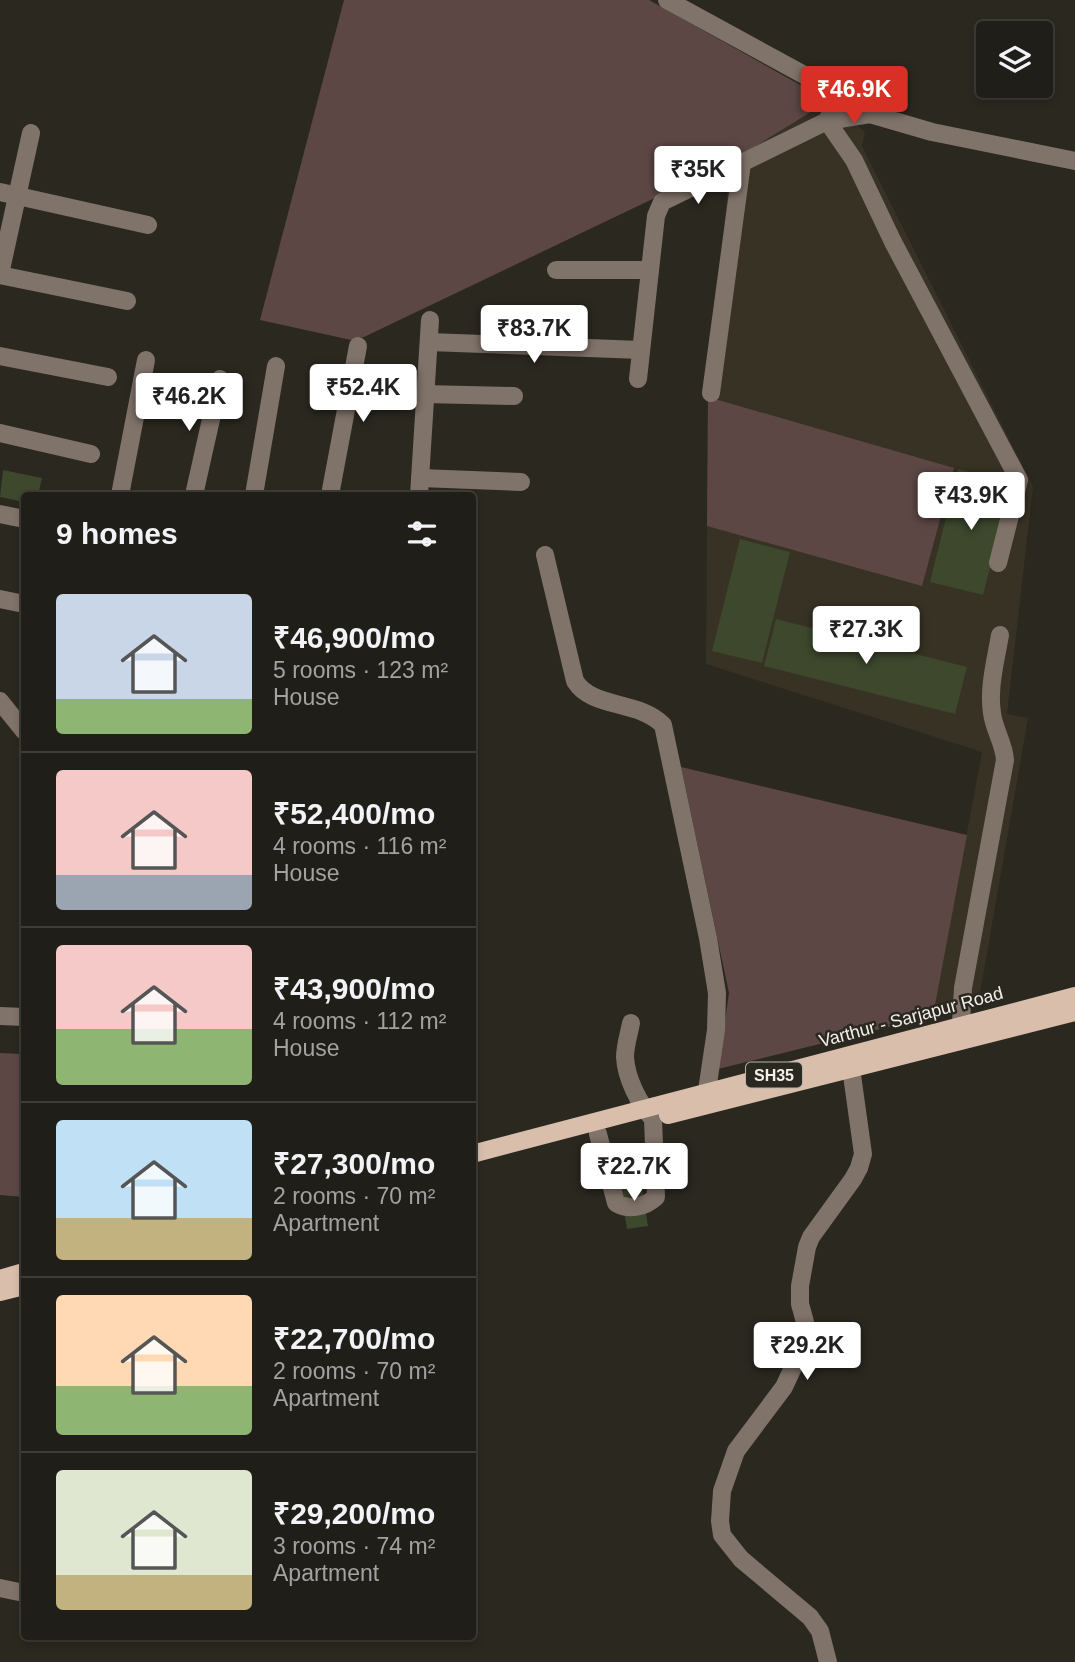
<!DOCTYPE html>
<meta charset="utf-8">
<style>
:root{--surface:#201e18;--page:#2d2b25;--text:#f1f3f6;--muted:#a2a2a2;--line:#3d3c37;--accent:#d93025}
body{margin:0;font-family:Arial,sans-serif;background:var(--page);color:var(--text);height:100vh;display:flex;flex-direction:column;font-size:26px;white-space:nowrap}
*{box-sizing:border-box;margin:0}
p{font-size:23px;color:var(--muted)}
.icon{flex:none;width:38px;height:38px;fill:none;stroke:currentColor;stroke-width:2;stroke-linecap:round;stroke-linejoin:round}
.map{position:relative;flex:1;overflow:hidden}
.side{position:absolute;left:21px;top:492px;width:455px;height:1148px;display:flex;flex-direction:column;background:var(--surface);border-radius:7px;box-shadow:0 4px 10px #0003,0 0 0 2px var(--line)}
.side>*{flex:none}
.tools{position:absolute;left:976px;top:21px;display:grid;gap:14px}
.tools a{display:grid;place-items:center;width:77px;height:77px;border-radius:7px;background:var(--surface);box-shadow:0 4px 10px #0003,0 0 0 2px var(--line);font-size:35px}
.price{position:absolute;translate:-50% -60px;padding:0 16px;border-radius:7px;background:#fff;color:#222;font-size:23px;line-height:46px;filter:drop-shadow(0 2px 4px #0008)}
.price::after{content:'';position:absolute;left:50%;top:42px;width:21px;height:16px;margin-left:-10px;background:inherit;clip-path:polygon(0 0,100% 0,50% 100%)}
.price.current{background:var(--accent);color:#fff}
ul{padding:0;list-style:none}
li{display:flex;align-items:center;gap:21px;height:175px;padding:0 35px}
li+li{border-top:2px solid var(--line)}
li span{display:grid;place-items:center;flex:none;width:196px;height:140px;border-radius:7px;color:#555}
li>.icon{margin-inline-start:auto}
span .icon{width:84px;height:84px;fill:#fffc;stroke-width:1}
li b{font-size:30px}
h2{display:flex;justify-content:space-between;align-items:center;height:84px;padding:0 35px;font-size:30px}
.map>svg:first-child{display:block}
.built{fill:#373224}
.green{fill:#5c4745}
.building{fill:#3d482d}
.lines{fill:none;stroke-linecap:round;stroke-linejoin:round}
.minor{stroke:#80736a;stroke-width:18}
.major{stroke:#d9beac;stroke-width:18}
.labels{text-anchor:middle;stroke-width:5;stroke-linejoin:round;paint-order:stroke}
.shield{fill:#2b2820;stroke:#b6b4ae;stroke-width:2}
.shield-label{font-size:16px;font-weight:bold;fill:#f2f0eb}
.street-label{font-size:18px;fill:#f2f0eb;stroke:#2b2820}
</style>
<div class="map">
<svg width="1075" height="1662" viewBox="0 0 1075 1662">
<rect width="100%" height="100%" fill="#2b2820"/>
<path class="built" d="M829,101L865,132L862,146L1033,487L1007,714L1028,718L978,1005L933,1016L982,752L706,664L708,405L730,162Z"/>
<g class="green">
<path d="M344,0H649L829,101L730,162L364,337L351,340L260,320Z"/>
<path d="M708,397L954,468L922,586L707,526Z"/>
<path d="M681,767L967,835L933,1016L718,1069L729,993Z"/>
<path d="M0,1053L21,1054L24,1056V1197L0,1195Z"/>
</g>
<g class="building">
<path d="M958,469L1012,483L983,595L930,582Z"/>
<path d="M3,470L42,478L38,495H24V502L0,497Z"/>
<path d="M740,539L790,552L762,663L712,651Z"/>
<path d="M776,619L967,667L955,714L764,666Z"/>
<path d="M640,1176L648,1226L627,1229L619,1180Z"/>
</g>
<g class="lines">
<g class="minor">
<path d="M667,0L839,94L870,114L932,132L1075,161"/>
<path d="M839,94L827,121L854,160L893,242L1019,480L998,563"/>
<path d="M0,192L148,225"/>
<path d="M556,270H650"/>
<path d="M0,274L31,133"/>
<path d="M0,275L127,301"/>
<path d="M429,342L641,350"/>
<path d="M0,356L108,377"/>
<path d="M638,379L656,216L662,202L827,121L870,114"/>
<path d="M711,393L742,163"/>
<path d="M424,394L514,396"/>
<path d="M0,433L91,454"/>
<path d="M420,478L521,482"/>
<path d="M120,495L146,360"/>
<path d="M194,495L220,379"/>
<path d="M254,495L276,366"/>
<path d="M330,495L358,346"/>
<path d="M419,495L430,320"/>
<path d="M0,514L24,519"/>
<path d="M545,555L575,681C592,709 639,700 663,725L708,938L717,993L716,1030L705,1104"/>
<path d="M0,599L24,604"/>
<path d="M0,701L24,731"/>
<path d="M0,1016L24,1017"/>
<path d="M960,1039L963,988L1005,760C1004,743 994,730 992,713C988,688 996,659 1000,635"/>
<path d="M598,1134L616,1203C629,1211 645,1207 656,1197L653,1119C639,1104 626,1078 625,1057C625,1046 629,1034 631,1023"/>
<path d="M0,1588L24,1593"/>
<path d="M828,1662L820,1631L810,1617L741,1559L722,1535L720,1521L722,1491L736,1451L784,1387L803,1346L805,1322L800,1304V1286L807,1247L811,1237L853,1179L859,1168L863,1154L851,1068"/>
</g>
<g class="major">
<path d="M668,1115L1075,1012"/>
<path d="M472,1154L1075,996"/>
<path d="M0,1279L24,1272"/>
<path d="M0,1292L24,1286"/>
</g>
</g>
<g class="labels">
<rect class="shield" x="746" y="1062.5" width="56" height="25" rx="5"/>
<g class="shield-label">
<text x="774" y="1081">SH35</text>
</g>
<g class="street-label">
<text transform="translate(911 1017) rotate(-15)" y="6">Varthur - Sarjapur Road</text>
</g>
</g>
</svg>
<div class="tools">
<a><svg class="icon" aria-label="layers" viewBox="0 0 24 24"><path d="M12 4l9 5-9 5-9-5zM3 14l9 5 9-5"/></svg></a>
</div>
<b class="price current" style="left:854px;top:126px">₹46.9K</b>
<b class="price" style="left:698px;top:206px">₹35K</b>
<b class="price" style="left:534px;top:365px">₹83.7K</b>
<b class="price" style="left:363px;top:424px">₹52.4K</b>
<b class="price" style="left:189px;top:433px">₹46.2K</b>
<b class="price" style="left:971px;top:532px">₹43.9K</b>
<b class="price" style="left:866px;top:666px">₹27.3K</b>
<b class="price" style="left:634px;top:1203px">₹22.7K</b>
<b class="price" style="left:807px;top:1382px">₹29.2K</b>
<section class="side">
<h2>9 homes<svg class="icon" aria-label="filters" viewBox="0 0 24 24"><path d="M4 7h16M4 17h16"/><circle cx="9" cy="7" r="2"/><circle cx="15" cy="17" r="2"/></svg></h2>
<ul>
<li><span style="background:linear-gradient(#c9d6e8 75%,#8fb573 0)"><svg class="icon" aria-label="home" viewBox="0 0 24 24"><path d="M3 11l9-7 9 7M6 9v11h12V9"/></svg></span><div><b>₹46,900/mo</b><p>5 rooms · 123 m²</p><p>House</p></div></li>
<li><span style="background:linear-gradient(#f6c9c9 75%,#9aa5b1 0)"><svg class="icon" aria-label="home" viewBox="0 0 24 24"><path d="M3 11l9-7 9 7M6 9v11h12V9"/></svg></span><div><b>₹52,400/mo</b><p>4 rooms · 116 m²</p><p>House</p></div></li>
<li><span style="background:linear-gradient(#f6c9c9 60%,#8fb573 0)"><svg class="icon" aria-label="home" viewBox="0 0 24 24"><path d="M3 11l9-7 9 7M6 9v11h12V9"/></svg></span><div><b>₹43,900/mo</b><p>4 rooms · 112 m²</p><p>House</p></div></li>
<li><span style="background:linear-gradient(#bfe0f5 70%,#c2b280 0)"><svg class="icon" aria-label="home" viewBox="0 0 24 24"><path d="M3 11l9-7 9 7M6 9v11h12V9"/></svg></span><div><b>₹27,300/mo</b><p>2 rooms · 70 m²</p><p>Apartment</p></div></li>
<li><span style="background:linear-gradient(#ffd9b3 65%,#8fb573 0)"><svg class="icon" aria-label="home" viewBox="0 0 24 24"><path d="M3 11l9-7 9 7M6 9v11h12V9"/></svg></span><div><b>₹22,700/mo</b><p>2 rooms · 70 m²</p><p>Apartment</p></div></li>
<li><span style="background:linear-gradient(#dfe7d0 75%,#c2b280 0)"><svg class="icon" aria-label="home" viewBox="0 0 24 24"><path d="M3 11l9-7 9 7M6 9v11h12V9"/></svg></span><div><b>₹29,200/mo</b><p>3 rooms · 74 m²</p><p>Apartment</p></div></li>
</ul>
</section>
</div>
